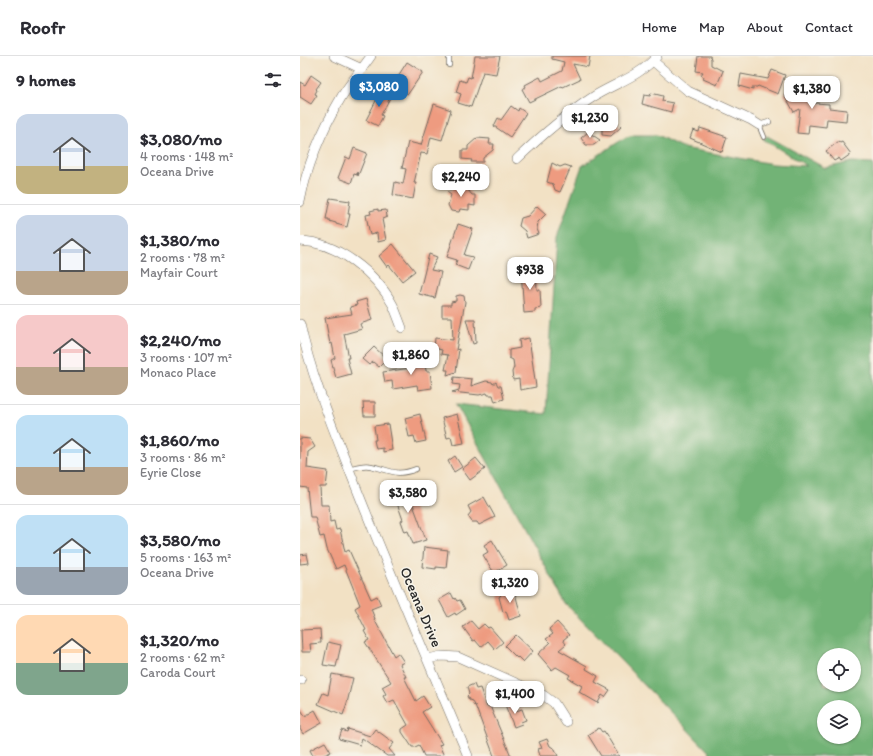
<!DOCTYPE html>
<meta charset="utf-8">
<style>
:root{--surface:#fff;--page:#f2f2f3;--text:#2b2b33;--muted:#7c7c81;--line:#e1e1e2;--accent:#1f6fb2}
body{margin:0;font-family:Itim,sans-serif;background:var(--page);color:var(--text);height:100vh;display:flex;flex-direction:column;font-size:15px;white-space:nowrap}
*{box-sizing:border-box;margin:0}
p{font-size:13px;color:var(--muted)}
.icon{flex:none;width:22px;height:22px;fill:none;stroke:currentColor;stroke-width:2;stroke-linecap:round;stroke-linejoin:round}
.map{position:relative;flex:1;overflow:hidden}
.side{display:flex;flex-direction:column;background:var(--surface);width:300px}
.side>*{flex:none}
.controls{position:absolute;left:517px;top:592px;display:grid;gap:8px}
.controls a{display:grid;place-items:center;width:44px;height:44px;border-radius:50%;background:var(--surface);box-shadow:0 1px 3px #0004;font-size:20px}
.price{position:absolute;translate:-50% -34px;padding:0 9px;border-radius:8px;background:#fff;color:#222;font-size:13px;line-height:26px;filter:drop-shadow(0 1px 2px #0008)}
.price::after{content:'';position:absolute;left:50%;top:24px;width:12px;height:9px;margin-left:-6px;background:inherit;clip-path:polygon(0 0,100% 0,50% 100%)}
.price.current{background:var(--accent);color:#fff}
ul{padding:0;list-style:none}
li{display:flex;align-items:center;gap:12px;height:100px;padding:0 16px}
li+li{border-top:1px solid var(--line)}
li span{display:grid;place-items:center;flex:none;width:112px;height:80px;border-radius:12px;color:#555}
li>.icon{margin-inline-start:auto}
span .icon{width:48px;height:48px;fill:#fffc;stroke-width:1}
li b{font-size:17px}
h2{display:flex;justify-content:space-between;align-items:center;height:48px;padding:0 16px;font-size:17px}
header{display:flex;align-items:center;gap:24px;box-sizing:border-box;height:56px;padding:0 20px;background:var(--surface);border-bottom:1px solid var(--line)}
header strong{font-size:19px}
nav{display:flex;gap:22px;margin-inline-start:auto;font-size:14px}
main{display:flex;flex:1;min-height:0}
.map>svg:first-child{display:block}
.forest{fill:#72b376;stroke:#4e6f50;fill-rule:evenodd}
.building{fill:#ee9b80}
.lines{fill:none;stroke-linecap:round;stroke-linejoin:round}
.service-casing{stroke:#716b61;stroke-width:6}
.minor-casing{stroke:#716b61;stroke-width:10}
.service{stroke:#fff;stroke-width:4.5}
.minor{stroke:#fff;stroke-width:9}
.labels{text-anchor:middle;stroke-width:3;stroke-linejoin:round;paint-order:stroke}
.street-label{font-size:15px;fill:#2b2b2b;stroke:#f7f3e8}
</style>
<header>
<strong>Roofr</strong>
<nav><a>Home</a><a>Map</a><a>About</a><a>Contact</a></nav>
</header>
<main>
<section class="side">
<h2>9 homes<svg class="icon" aria-label="filters" viewBox="0 0 24 24"><path d="M4 7h16M4 17h16"/><circle cx="9" cy="7" r="2"/><circle cx="15" cy="17" r="2"/></svg></h2>
<ul>
<li><span style="background:linear-gradient(#c9d6e8 65%,#c2b280 0)"><svg class="icon" aria-label="home" viewBox="0 0 24 24"><path d="M3 11l9-7 9 7M6 9v11h12V9"/></svg></span><div><b>$3,080/mo</b><p>4 rooms · 148 m²</p><p>Oceana Drive</p></div></li>
<li><span style="background:linear-gradient(#c9d6e8 70%,#b9a48a 0)"><svg class="icon" aria-label="home" viewBox="0 0 24 24"><path d="M3 11l9-7 9 7M6 9v11h12V9"/></svg></span><div><b>$1,380/mo</b><p>2 rooms · 78 m²</p><p>Mayfair Court</p></div></li>
<li><span style="background:linear-gradient(#f6c9c9 65%,#b9a48a 0)"><svg class="icon" aria-label="home" viewBox="0 0 24 24"><path d="M3 11l9-7 9 7M6 9v11h12V9"/></svg></span><div><b>$2,240/mo</b><p>3 rooms · 107 m²</p><p>Monaco Place</p></div></li>
<li><span style="background:linear-gradient(#bfe0f5 65%,#b9a48a 0)"><svg class="icon" aria-label="home" viewBox="0 0 24 24"><path d="M3 11l9-7 9 7M6 9v11h12V9"/></svg></span><div><b>$1,860/mo</b><p>3 rooms · 86 m²</p><p>Eyrie Close</p></div></li>
<li><span style="background:linear-gradient(#bfe0f5 65%,#9aa5b1 0)"><svg class="icon" aria-label="home" viewBox="0 0 24 24"><path d="M3 11l9-7 9 7M6 9v11h12V9"/></svg></span><div><b>$3,580/mo</b><p>5 rooms · 163 m²</p><p>Oceana Drive</p></div></li>
<li><span style="background:linear-gradient(#ffd9b3 60%,#7fa58c 0)"><svg class="icon" aria-label="home" viewBox="0 0 24 24"><path d="M3 11l9-7 9 7M6 9v11h12V9"/></svg></span><div><b>$1,320/mo</b><p>2 rooms · 62 m²</p><p>Caroda Court</p></div></li>
</ul>
</section>
<div class="map">
<svg width="573" height="700" viewBox="0 0 573 700">
<rect width="100%" height="100%" fill="#f7f3e8"/>
<filter id="ink" filterUnits="userSpaceOnUse"><feTurbulence type="fractalNoise" baseFrequency=".025" numOctaves="2"/><feDisplacementMap in="SourceGraphic" scale="8" xChannelSelector="R" yChannelSelector="G"/><feConvolveMatrix kernelMatrix="1 2 1 2 8 2 1 2 1" color-interpolation-filters="sRGB"/></filter>
<filter id="wash" filterUnits="userSpaceOnUse"><feTurbulence type="fractalNoise" baseFrequency=".012" numOctaves="4" result="noise"/><feDisplacementMap in="SourceGraphic" scale="16" xChannelSelector="R" yChannelSelector="G"/><feGaussianBlur stdDeviation="0.9" result="paint"/><feColorMatrix in="noise" values="0 0 0 0 0 0 0 0 0 0 0 0 0 0 0 0 0 1.4 0 .05"/><feComposite in="paint" operator="in"/></filter>
<g filter="url(#wash)">
<rect width="100%" height="100%" fill="#f2e1c4"/>
<path class="forest" d="M334,79H357L383,92L473,108L507,110L463,83L467,80L525,112L552,106L573,107V700H413L266,548L156,348L246,358L257,181L282,110L326,81ZM524,599H554V629H524ZM524,651H554V681H524Z"/>
<g id="blocks">
<g class="building">
<path d="M175,0H200L196,18L183,16L171,51L158,47L161,38L156,36L160,24L166,26L168,21L171,22Z"/>
<path d="M252,0H290L288,11L273,8L280,23L263,31L262,30L229,46L222,33L226,31L225,29L240,21L242,25L262,15L264,6L252,3Z"/>
<path d="M398,0H410L411,3V9L423,15L417,29L403,23L404,21L401,19L403,16L396,15Z"/>
<path d="M107,6L123,16L108,38L93,28Z"/>
<path d="M472,14L485,19L478,38L458,30L457,31H453V34L439,30L441,18L468,23Z"/>
<path d="M11,19L21,26L16,33L17,34L15,38L17,39L11,48L0,41V26L5,29Z"/>
<path d="M497,29L501,31L505,38L509,36L515,47L529,48V52L547,54L546,65L527,63L526,71L509,69L508,78L497,77L500,53L494,56L484,38Z"/>
<path d="M82,33L92,38L81,59L83,60L78,70L66,64Z"/>
<path d="M351,37L363,40L362,45L373,47L371,56L342,48L344,39L350,40Z"/>
<path d="M134,48L151,54L142,84L131,81L127,98L121,97L114,127H116L113,143L93,139L95,126L103,128L106,113L102,112L108,86L121,89Z"/>
<path d="M211,50L218,55L219,52L226,57L210,81L194,70L198,62L201,64Z"/>
<path d="M307,62L317,67L321,71L311,80L302,79V65Z"/>
<path d="M400,72L427,81L422,96L390,82L393,74L399,76Z"/>
<path d="M288,76L300,84L294,89H286L281,82Z"/>
<path d="M177,82L190,83L189,88H194L193,94L183,102V106H171L172,104L162,103V94H168V90Z"/>
<path d="M539,85L540,87L542,86L551,98L541,105L539,102L534,105L526,95Z"/>
<path d="M54,92L67,97L58,120L57,116V119L54,118L51,127L38,122L46,101L50,103Z"/>
<path d="M252,107L260,111L265,109L271,111L260,136L255,134L253,128L247,126Z"/>
<path d="M165,126L169,130L168,134L172,139H175V150L169,149V154L160,153L159,156L151,155L148,149L151,139L147,136L153,134L154,128L162,129Z"/>
<path d="M30,142L50,145L48,158H50L47,171L36,168V167L29,165V163H26Z"/>
<path d="M237,150L246,158L238,166L237,173L239,178L227,182L225,175L219,170L221,162L228,160Z"/>
<path d="M78,153V155L86,154L87,161L82,163L86,184L78,186L77,177L70,179L66,159L71,158L70,155Z"/>
<path d="M158,168L173,173L164,199L173,201L168,214L155,209L157,204L147,201Z"/>
<path d="M93,188L115,215L102,225L89,209L87,211L79,200Z"/>
<path d="M129,198L137,201L131,214L141,216L135,242L119,238Z"/>
<path d="M236,213L237,234H240L241,252L235,253V256L224,257L221,214Z"/>
<path d="M160,239L164,240L165,246L156,294L159,293L156,316L147,319L148,314H145L148,299L141,298L142,294L134,292L135,282L153,284L152,261H142V249H151V246L156,245V240Z"/>
<path d="M66,243L72,264L60,268L62,273L44,278L49,302H47L51,318L36,322L31,304L35,302L32,287L30,288L25,262L52,258L50,251L57,249L56,246Z"/>
<path d="M166,263H175L176,287L173,288Z"/>
<path d="M229,282L236,331L220,334L219,323L213,324L212,316L214,311L213,304L209,302V294L220,292L219,284Z"/>
<path d="M74,291L87,303L79,311L73,306L69,309L62,303Z"/>
<path d="M124,301L126,315H130L132,332L118,334L117,329L93,333L92,325L85,326L83,316L111,312L110,303Z"/>
<path d="M154,321L172,323L171,330L186,325L192,326L193,328L196,326L198,330H201L204,343L195,346L193,339H188L187,337L179,339L152,336L159,334L160,329L153,328Z"/>
<path d="M63,346H75V360H64Z"/>
<path d="M120,358L126,385L116,387L114,380L109,381L105,362Z"/>
<path d="M157,358L164,387L153,389L151,381L147,382L142,362Z"/>
<path d="M88,368L92,394L83,396V392L76,393L74,384H76L74,370Z"/>
<path d="M0,382L10,383L15,391L8,396L7,412L28,415L26,431H20L21,449H29L30,466L34,465L36,474L40,473L45,496L49,494L71,543L77,540L81,549L71,553L75,563H74L94,600L98,597L104,606L100,608L106,621H104L116,645L123,640L130,651L122,656L142,688L139,689L144,700H124L119,689L115,691H112L102,676V673L108,669L94,644L87,647L83,640L86,638L82,631L91,626L65,586L69,584L64,575L66,574L55,552L60,549L44,509L36,513L27,493L24,480L20,481L15,461H10L7,432L0,431Z"/>
<path d="M155,400L162,411L154,416L148,405Z"/>
<path d="M176,402L185,413L170,424L162,413Z"/>
<path d="M105,427L126,484L113,488L108,475L105,476L101,465L103,464L97,447L95,448L91,435L98,433L97,430Z"/>
<path d="M184,441L195,461L179,469L177,466H172L168,460L171,456L168,450Z"/>
<path d="M192,484L207,509L194,517L183,499L188,496L184,489Z"/>
<path d="M124,491L148,494L146,512L136,511V513L122,511Z"/>
<path d="M7,498L9,507L0,508V499Z"/>
<path d="M214,533L221,560L209,564L206,555L203,556L199,541L201,539L199,537Z"/>
<path d="M151,537L154,543L155,542L157,545L160,544L165,553L156,559L155,557L148,561L139,544Z"/>
<path d="M171,565L178,573L184,568L188,572L190,571L203,586L195,593L188,585L181,591L175,584L173,585L163,571Z"/>
<path d="M257,566L269,579L263,584L266,588L259,594L287,610L286,613L298,620L295,626L310,634L305,641L302,639L298,647L279,636L282,630L268,622L270,619L256,611L252,614L238,598L250,587L246,583L253,578L249,573Z"/>
<path d="M20,573L21,587L10,588L11,596H2L1,574Z"/>
<path d="M216,579L233,595L223,606L218,601L217,602L205,590Z"/>
<path d="M28,586L41,589L36,611L23,609Z"/>
<path d="M32,618L53,622L47,647L43,659L18,648L23,637L28,639Z"/>
<path d="M174,628L176,633L180,632L187,651L190,650L211,700H194L175,649L174,650L172,645L169,644L167,640L169,638L167,631Z"/>
<path d="M212,646L216,655L222,653L226,664L221,666L222,668L214,671L205,649Z"/>
<path d="M0,652L5,660L15,654L22,667L3,678L0,673Z"/>
<path d="M299,672L302,676L304,675L319,700H301L288,679Z"/>
<path d="M48,673L70,680L75,673L94,687L89,693L95,700H87L62,682L60,689L39,683L42,674L47,676Z"/>
<path d="M247,683L250,690L255,693L258,700H240L238,693L242,692L239,686Z"/>
<path d="M25,686L31,696L22,700H13L10,694Z"/>
</g>
</g>
</g>
<g filter="url(#ink)">
<use href="#blocks" fill-opacity="0" stroke="#716b61" stroke-width="1"/>
<g class="lines">
<g class="service-casing">
<g id="service">
<path d="M149,9V0"/>
<path d="M464,81L459,69L469,66"/>
<path d="M49,413C56,411 63,408 71,410C90,414 96,421 116,413"/>
</g>
</g>
<g class="minor-casing">
<g id="minor">
<path d="M34,0L62,13"/>
<path d="M353,5L388,35L451,64L459,69"/>
<path d="M217,103C241,80 265,59 293,41C313,28 341,20 357,0"/>
<path d="M0,146C7,109 23,72 42,40C51,26 62,13 71,0"/>
<path d="M0,185C37,186 76,217 93,249C96,256 99,264 102,272"/>
<path d="M0,268C12,323 34,374 54,426C90,518 130,609 168,700"/>
<path d="M128,603L141,600L158,601L243,639L254,647L266,666"/>
<path d="M0,624H1"/>
</g>
</g>
<use href="#service" class="service"/>
<use href="#minor" class="minor"/>
</g>
</g>
<g class="labels">
<g class="street-label">
<text transform="translate(121 551) rotate(67)" y="5">Oceana Drive</text>
</g>
</g>
</svg>
<div class="controls">
<a><svg class="icon" aria-label="locate" viewBox="0 0 24 24"><circle cx="12" cy="12" r="6"/><path d="M12 2v4M12 18v4M2 12h4M18 12h4"/></svg></a>
<a><svg class="icon" aria-label="layers" viewBox="0 0 24 24"><path d="M12 4l9 5-9 5-9-5zM3 14l9 5 9-5"/></svg></a>
</div>
<b class="price current" style="left:79px;top:52px">$3,080</b>
<b class="price" style="left:512px;top:54px">$1,380</b>
<b class="price" style="left:290px;top:83px">$1,230</b>
<b class="price" style="left:161px;top:142px">$2,240</b>
<b class="price" style="left:230px;top:235px">$938</b>
<b class="price" style="left:111px;top:320px">$1,860</b>
<b class="price" style="left:108px;top:458px">$3,580</b>
<b class="price" style="left:210px;top:548px">$1,320</b>
<b class="price" style="left:215px;top:659px">$1,400</b>
</div>
</main>
